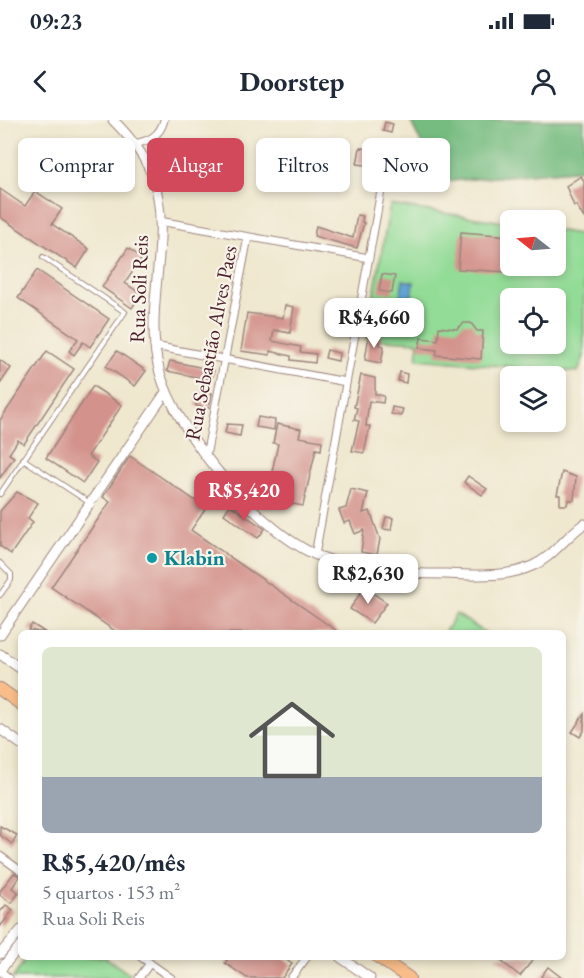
<!DOCTYPE html>
<html lang="pt">
<meta charset="utf-8">
<style>
:root{--surface:#fff;--page:#f6f6f7;--text:#1f2937;--muted:#747a83;--line:#e0e1e3;--accent:#d1495b}
body{margin:0;font-family:"EB Garamond",serif;background:var(--page);color:var(--text);height:100vh;display:flex;flex-direction:column;font-size:22px;white-space:nowrap}
*{box-sizing:border-box;margin:0}
p{font-size:20px;color:var(--muted)}
.icon{flex:none;width:33px;height:33px;fill:none;stroke:currentColor;stroke-width:2;stroke-linecap:round;stroke-linejoin:round}
.map{position:relative;flex:1;overflow:hidden}
.sheet{position:absolute;left:18px;top:510px;width:548px;height:330px;display:flex;flex-direction:column;background:var(--surface);border-radius:9px;box-shadow:0 3px 9px #0003}
.sheet>*{flex:none}
.hud{position:absolute;left:18px;top:18px;width:549px;height:54px;display:flex;gap:12px}
.needle{width:39px;rotate:287deg}
.buttons{position:absolute;left:500px;top:90px;display:grid;gap:12px}
.buttons a{display:grid;place-items:center;width:66px;height:66px;border-radius:9px;background:var(--surface);box-shadow:0 3px 9px #0003;font-size:30px}
.price{position:absolute;translate:-50% -51px;padding:0 14px;border-radius:12px;background:#fff;color:#222;font-size:20px;line-height:39px;filter:drop-shadow(0 2px 3px #0008)}
.price::after{content:'';position:absolute;left:50%;top:36px;width:18px;height:14px;margin-left:-9px;background:inherit;clip-path:polygon(0 0,100% 0,50% 100%)}
.price.selected{background:var(--accent);color:#fff}
ul{padding:0;list-style:none}
li{display:grid;align-content:center;gap:12px;height:318px;padding:0 24px}
li+li{border-top:2px solid var(--line)}
li span{display:grid;place-items:center;height:186px;border-radius:9px;color:#555}
li>.icon{margin-inline-start:auto}
span .icon{width:108px;height:108px;fill:#fffc;stroke-width:1}
li b{font-size:26px}
.tag{padding:0 21px;border-radius:9px;background:var(--surface);box-shadow:0 3px 9px #0003;font-size:21px;line-height:54px}
.tag.selected{background:var(--accent);color:#fff}
.status{display:flex;justify-content:space-between;align-items:center;height:42px;padding:0 30px;background:var(--surface);direction:ltr}
.status svg{height:16px;fill:currentColor}
header{display:flex;justify-content:space-between;align-items:center;height:78px;padding:0 24px;background:var(--surface);font-size:27px;font-weight:700}
.map>svg:first-child{display:block}
.green{fill:#93dc97;stroke:#6e7e61;stroke-width:1.5;fill-rule:evenodd}
.forest{fill:#76bc80;stroke:#606e56;stroke-width:1.5}
.water{fill:#62a4d6;stroke:#566280;stroke-width:1.5}
.building{fill:#d3928b}
.lines{fill:none;stroke-linecap:round;stroke-linejoin:round}
.service-casing{stroke:#9c837c;stroke-width:6}
.minor-casing{stroke:#9c837c;stroke-width:9}
.tertiary-casing{stroke:#9c837c;stroke-width:11}
.trunk-casing{stroke:#9c837c;stroke-width:14}
.service{stroke:#fff;stroke-width:4}
.minor{stroke:#fff;stroke-width:7}
.tertiary{stroke:#fff;stroke-width:9}
.trunk{stroke:#f8bd89;stroke-width:12}
.culture-dot{fill:#0f9aa8;stroke:#f7f3e8;stroke-width:2}
.labels{text-anchor:middle;stroke-width:4.5;stroke-linejoin:round;paint-order:stroke}
.street-label{font-size:21px;fill:#4a1f2b;stroke:#f7f3e8}
.culture-label{font-size:21px;font-weight:bold;fill:#0d838f;stroke:#f7f3e8;text-anchor:start}
</style>
<div class="status"><b>09:23</b><svg viewBox="0 0 49 12"><path d="M0 12V9h3v3zM5 12V6h3v6zM10 12V3h3v9zM15 12V0h3v12zM26 1h20v11H26zM47 4h2v5h-2z"/></svg></div>
<header><svg class="icon" aria-label="back" viewBox="0 0 24 24"><path d="M15 5l-7 7 7 7"/></svg>Doorstep<svg class="icon" aria-label="person" viewBox="0 0 24 24"><circle cx="12" cy="8" r="4"/><path d="M4 21q1-7 8-7t8 7"/></svg></header>
<div class="map">
<svg width="584" height="858" viewBox="0 0 584 858">
<rect width="100%" height="100%" fill="#f7f3e8"/>
<filter id="ink" filterUnits="userSpaceOnUse"><feTurbulence type="fractalNoise" baseFrequency=".0167" numOctaves="2"/><feDisplacementMap in="SourceGraphic" scale="12" xChannelSelector="R" yChannelSelector="G"/><feConvolveMatrix kernelMatrix="1 2 1 2 8 2 1 2 1" color-interpolation-filters="sRGB"/></filter>
<filter id="wash" filterUnits="userSpaceOnUse"><feTurbulence type="fractalNoise" baseFrequency=".008" numOctaves="4" result="noise"/><feDisplacementMap in="SourceGraphic" scale="24" xChannelSelector="R" yChannelSelector="G"/><feGaussianBlur stdDeviation="1.35" result="paint"/><feColorMatrix in="noise" values="0 0 0 0 0 0 0 0 0 0 0 0 0 0 0 0 0 1.4 0 .05"/><feComposite in="paint" operator="in"/></filter>
<g filter="url(#wash)">
<rect width="100%" height="100%" fill="#efe7ce"/>
<g class="green">
<path d="M390,85L510,103V146H555V110L584,115V236L578,252L417,239L419,222L366,219ZM510,178H555V224H510Z"/>
<path d="M456,494L486,513H444Z"/>
<path d="M27,837H105L129,854L127,858H13Z"/>
</g>
<path class="forest" d="M410,0H584V49L440,62Z"/>
<path class="water" d="M403,160L414,162L410,184L399,183Z"/>
<g id="blocks">
<g class="building">
<path d="M385,2L393,4L391,13L383,11Z"/>
<path d="M360,28L381,29L378,42L367,40L366,45L357,44Z"/>
<path d="M161,38L176,40L175,48L160,46Z"/>
<path d="M581,56L584,61V98L576,85L574,86L566,66Z"/>
<path d="M0,69L25,86L35,71L62,89L52,104L89,129L77,148L0,97Z"/>
<path d="M357,95L363,96L362,102L364,103L357,128L314,116L316,106L353,118Z"/>
<path d="M461,112L510,116L508,152L458,149Z"/>
<path d="M128,128L142,138L125,163L141,174L132,188L102,167Z"/>
<path d="M37,150L109,199L90,227L83,222L74,235L69,231L78,219L18,178Z"/>
<path d="M382,154L395,156L392,173L379,171Z"/>
<path d="M285,185L294,187L290,213L274,210L272,221L301,227L300,232L316,234L315,243L291,240V236L270,231V235L241,231L247,193L283,198Z"/>
<path d="M464,203H471L477,211H483L481,239L436,235L437,230L419,228L421,218L438,220L439,207L457,209Z"/>
<path d="M369,215L381,216L380,225L384,226L381,243L365,240Z"/>
<path d="M327,230L339,233L338,241L325,238Z"/>
<path d="M47,231L74,249L24,324L18,320L9,334L14,337L0,358V300Z"/>
<path d="M117,231L146,251L135,266L106,246Z"/>
<path d="M0,240L11,248L0,264Z"/>
<path d="M170,241L214,250L211,260L167,251Z"/>
<path d="M400,252L407,254L406,263L398,261Z"/>
<path d="M361,255L375,258V274L384,276L383,283L369,281L366,306H370L364,333L352,331L359,301L354,300L357,288L354,287Z"/>
<path d="M93,266L122,285L88,336L97,342L83,363L46,338Z"/>
<path d="M203,271L212,273L209,288L196,286L199,272Z"/>
<path d="M392,287L403,289L401,296L391,294Z"/>
<path d="M258,297L275,300L274,310L256,307Z"/>
<path d="M227,304L242,305L240,316L225,313Z"/>
<path d="M277,304L301,309L299,317L322,321L321,330L316,329L303,386L266,379L278,324L273,323Z"/>
<path d="M130,336L206,388L191,410L340,513H118L51,467L110,382L103,377Z"/>
<path d="M562,352L576,357L574,380H568L567,385H560V375H557Z"/>
<path d="M468,356L487,369L482,375L464,362Z"/>
<path d="M351,369L368,373L363,393L370,391L380,419L377,435L361,432L364,410L355,414L350,401L344,403L339,390L346,388Z"/>
<path d="M17,372L38,383L28,398L33,402L11,434L0,426V391Z"/>
<path d="M230,385L265,409L258,418L224,394Z"/>
<path d="M386,397L393,398L391,410L383,409Z"/>
<path d="M364,467L387,483L372,503L350,489Z"/>
<path d="M32,504L46,513L28,510Z"/>
<path d="M584,594V611L580,617L572,612Z"/>
<path d="M0,706L17,715L12,724L0,715Z"/>
<path d="M14,753L20,756L12,768L19,773L11,783L0,775V771Z"/>
<path d="M6,785L13,790L0,807V792Z"/>
<path d="M229,837H282L292,844L282,858H247L225,843Z"/>
<path d="M496,837H535L520,856Z"/>
<path d="M548,847L562,858H540Z"/>
</g>
</g>
</g>
<g filter="url(#ink)">
<use href="#blocks" fill-opacity="0" stroke="#9c837c" stroke-width="1.5"/>
<g class="lines">
<g class="service-casing">
<g id="service">
<path d="M23,339L90,383"/>
<path d="M0,374L125,192L43,137"/>
<path d="M0,443L11,454V460L0,475"/>
</g>
</g>
<g class="minor-casing">
<g id="minor">
<path d="M134,24C149,21 160,16 164,0"/>
<path d="M159,101L369,138"/>
<path d="M154,226L346,262"/>
<path d="M206,336L248,117"/>
<path d="M315,435L384,54"/>
<path d="M0,736L21,751"/>
<path d="M141,837L171,858"/>
<path d="M0,851L9,858"/>
<path d="M139,858L150,843"/>
<path d="M291,858L307,837"/>
</g>
</g>
<g class="tertiary-casing">
<g id="tertiary">
<path d="M113,0C129,16 144,34 152,55C175,117 141,188 160,253C177,314 262,415 321,437C361,452 405,454 446,454C475,455 505,458 532,446C553,437 565,417 584,404"/>
<path d="M0,515L166,272"/>
<path d="M0,534L21,549"/>
<path d="M0,609L21,624"/>
<path d="M0,834L21,810"/>
<path d="M340,837L370,858"/>
<path d="M0,850L21,825"/>
</g>
</g>
<g class="trunk-casing">
<g id="trunk">
<path d="M0,569L21,584"/>
<path d="M378,837L409,858"/>
</g>
</g>
<use href="#service" class="service"/>
<use href="#minor" class="minor"/>
<use href="#tertiary" class="tertiary"/>
<use href="#trunk" class="trunk"/>
</g>
</g>
<circle class="culture-dot" cx="152" cy="438" r="6"/>
<g class="labels">
<g class="street-label">
<text transform="translate(139 169) rotate(-88)" y="7">Rua Soli Reis</text>
<text transform="translate(211 223) rotate(-79)" y="7">Rua Sebastião Alves Paes</text>
</g>
<g class="culture-label">
<text x="164" y="445">Klabin</text>
</g>
</g>
</svg>
<div class="buttons">
<a><svg class="needle" viewBox="-14 -14 28 28"><path d="M0-13l5 13h-10z" fill="#e53935"/><path d="M0 13l5-13h-10z" fill="#747a83"/></svg></a>
<a><svg class="icon" aria-label="locate" viewBox="0 0 24 24"><circle cx="12" cy="12" r="6"/><path d="M12 2v4M12 18v4M2 12h4M18 12h4"/></svg></a>
<a><svg class="icon" aria-label="layers" viewBox="0 0 24 24"><path d="M12 4l9 5-9 5-9-5zM3 14l9 5 9-5"/></svg></a>
</div>
<b class="price" style="left:374px;top:229px">R$4,660</b>
<b class="price selected" style="left:244px;top:402px">R$5,420</b>
<b class="price" style="left:368px;top:485px">R$2,630</b>
<div class="hud">
<a class="tag">Comprar</a>
<a class="tag selected">Alugar</a>
<a class="tag">Filtros</a>
<a class="tag">Novo</a>
</div>
<section class="sheet">
<ul>
<li><span style="background:linear-gradient(#dfe7d0 70%,#9aa5b1 0)"><svg class="icon" aria-label="home" viewBox="0 0 24 24"><path d="M3 11l9-7 9 7M6 9v11h12V9"/></svg></span><div><b>R$5,420/mês</b><p>5 quartos · 153 m²</p><p>Rua Soli Reis</p></div></li>
</ul>
</section>
</div>
